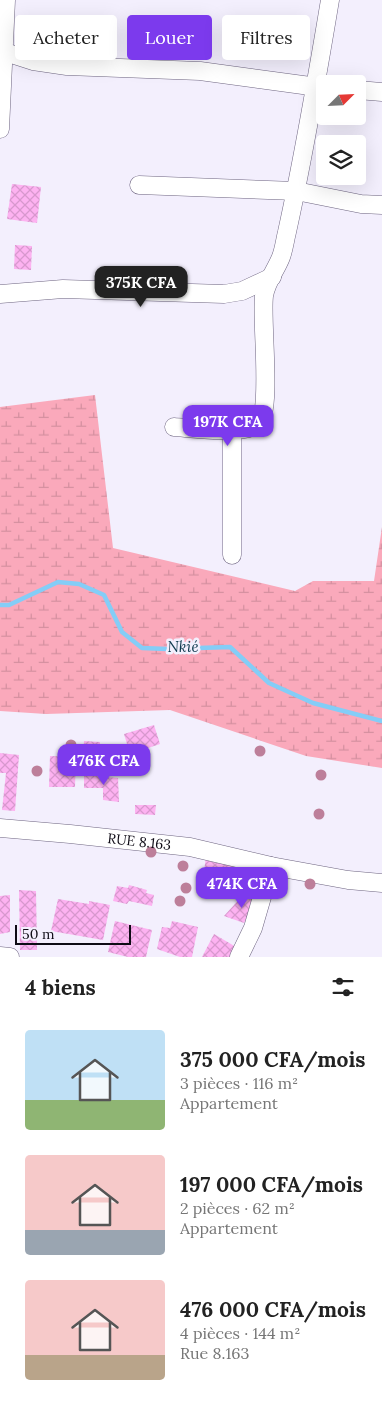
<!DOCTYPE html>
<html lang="fr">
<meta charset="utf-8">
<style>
:root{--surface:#fff;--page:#f2f2f2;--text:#222;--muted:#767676;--accent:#7c3aed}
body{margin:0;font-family:Lora,serif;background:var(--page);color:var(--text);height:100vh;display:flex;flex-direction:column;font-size:19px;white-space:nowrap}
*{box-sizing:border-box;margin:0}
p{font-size:16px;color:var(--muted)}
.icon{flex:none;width:28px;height:28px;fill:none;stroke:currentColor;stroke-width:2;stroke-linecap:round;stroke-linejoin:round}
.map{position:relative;height:957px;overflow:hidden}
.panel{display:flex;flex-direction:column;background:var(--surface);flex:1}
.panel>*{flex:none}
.guide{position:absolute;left:15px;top:15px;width:352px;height:45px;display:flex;gap:10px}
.needle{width:32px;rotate:66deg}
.controls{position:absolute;left:316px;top:75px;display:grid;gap:10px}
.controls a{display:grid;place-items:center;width:50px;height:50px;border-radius:5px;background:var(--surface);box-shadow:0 5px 20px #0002;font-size:25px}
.scale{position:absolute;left:15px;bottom:12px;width:116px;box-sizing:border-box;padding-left:5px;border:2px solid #0e0b15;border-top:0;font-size:14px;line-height:18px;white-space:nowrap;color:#0e0b15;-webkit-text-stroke:4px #f3effd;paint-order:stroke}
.price{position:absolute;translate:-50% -42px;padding:0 11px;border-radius:10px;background:var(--accent);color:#fff;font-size:16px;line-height:32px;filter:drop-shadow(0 1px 2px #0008)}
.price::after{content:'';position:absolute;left:50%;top:30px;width:15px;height:11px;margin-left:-8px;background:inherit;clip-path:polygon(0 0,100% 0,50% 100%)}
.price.active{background:#222;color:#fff}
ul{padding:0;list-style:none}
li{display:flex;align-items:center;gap:15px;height:125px;padding:0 25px}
li span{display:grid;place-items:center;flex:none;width:140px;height:100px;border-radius:5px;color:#555}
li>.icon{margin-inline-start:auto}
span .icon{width:60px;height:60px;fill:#fffc;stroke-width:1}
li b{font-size:21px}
h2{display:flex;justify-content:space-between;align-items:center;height:60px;padding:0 25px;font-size:21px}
.chip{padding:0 18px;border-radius:5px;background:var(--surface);box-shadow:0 5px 20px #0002;font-size:18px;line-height:45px}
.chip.active{background:var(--accent);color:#fff}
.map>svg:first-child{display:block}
.wetland{fill:url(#wetland-marsh)}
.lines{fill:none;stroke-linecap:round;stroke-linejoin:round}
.stream{stroke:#84cdf7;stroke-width:4.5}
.building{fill:url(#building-cross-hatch)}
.minor-casing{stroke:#6e6581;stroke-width:19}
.minor{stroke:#fff;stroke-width:18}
.tree{fill:#bd7f9a}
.labels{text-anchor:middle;stroke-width:5;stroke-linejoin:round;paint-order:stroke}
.street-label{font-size:14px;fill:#0e0b15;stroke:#f3effd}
.water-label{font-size:15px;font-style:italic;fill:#0d384d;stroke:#f3effd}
</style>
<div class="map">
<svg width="382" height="957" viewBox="0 0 382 957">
<defs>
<pattern id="wetland-marsh" width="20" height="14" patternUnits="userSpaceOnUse" patternTransform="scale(1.25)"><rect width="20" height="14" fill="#faa9bb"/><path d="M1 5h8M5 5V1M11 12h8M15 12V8" fill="none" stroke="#d590a0"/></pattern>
<pattern id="building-cross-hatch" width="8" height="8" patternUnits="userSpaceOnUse" patternTransform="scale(1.25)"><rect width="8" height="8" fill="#fdb2f1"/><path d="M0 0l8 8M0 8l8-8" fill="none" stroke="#d898ce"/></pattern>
</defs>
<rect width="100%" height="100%" fill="#f3effd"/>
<path class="wetland" d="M95,395L113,548L295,591L313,581H374L382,527V768L306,756L170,710L46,714L0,711V407Z"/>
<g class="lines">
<path class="stream" d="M0,605H9L58,582L79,584L104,595L122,632L142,648L167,649L230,647L269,683L313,703L382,721"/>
</g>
<g class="building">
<path d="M12,184L41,187L37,223L7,219Z"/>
<path d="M15,245L32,246L31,270L14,269Z"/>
<path d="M154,725L160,744L130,754L124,734Z"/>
<path d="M84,741L100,742V744H109V763L83,762Z"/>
<path d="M0,753L19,755L15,811L2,810L6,773H0Z"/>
<path d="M50,756L76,757L75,787H49Z"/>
<path d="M84,775L118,778L119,802L103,800V788H84Z"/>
<path d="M135,805H156L155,815L135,814Z"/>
<path d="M206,855L253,864L250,882L204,873Z"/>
<path d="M129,885L147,890L146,893L154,895L152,906L129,901L127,904L113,901L117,886L128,888Z"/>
<path d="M19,890L36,891L37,950H20Z"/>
<path d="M10,895V932L0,934V896Z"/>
<path d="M243,895L258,898L244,923L224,916Z"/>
<path d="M58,899L89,904V901L110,905L103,940L51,931Z"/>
<path d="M115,921L152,930L146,957H128L108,952Z"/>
<path d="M172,921L198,927L192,957H180L157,949L162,927L170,928Z"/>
<path d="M214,934L236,947L230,957H202Z"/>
</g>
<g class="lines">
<g class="minor-casing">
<g id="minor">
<path d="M5,52L33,61L67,66L200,71L325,88"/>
<path d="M358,90L382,92"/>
<path d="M0,129L6,0"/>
<path d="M139,185L296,191L361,204L382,205"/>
<path d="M0,294L63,289L224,294L242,291L272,277"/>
<path d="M174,427C191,428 248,436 259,423C272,408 261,322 264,296C266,282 276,270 281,257C284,249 285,240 287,232C304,155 317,78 330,0"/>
<path d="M232,431V555"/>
<path id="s1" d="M0,828L70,834L190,847L271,866L253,928L239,957"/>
<path d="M271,866L348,880L382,883"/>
<path d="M0,956L10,957"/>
</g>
</g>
<use href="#minor" class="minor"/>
</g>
<g class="tree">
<circle cx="71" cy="745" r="5.5"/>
<circle cx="260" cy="751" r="5.5"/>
<circle cx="37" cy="771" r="5.5"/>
<circle cx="321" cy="775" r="5.5"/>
<circle cx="319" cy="814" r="5.5"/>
<circle cx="151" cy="852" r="5.5"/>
<circle cx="183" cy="866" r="5.5"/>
<circle cx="310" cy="884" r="5.5"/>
<circle cx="186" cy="888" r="5.5"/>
<circle cx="180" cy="901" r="5.5"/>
</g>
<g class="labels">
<g class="street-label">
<text dy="5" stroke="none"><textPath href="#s1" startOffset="140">RUE 8.163</textPath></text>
</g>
<g class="water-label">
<text x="183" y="652">Nkié</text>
</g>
</g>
</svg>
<div class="controls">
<a><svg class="needle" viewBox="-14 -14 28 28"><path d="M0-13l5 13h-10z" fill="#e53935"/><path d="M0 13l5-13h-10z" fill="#767676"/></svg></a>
<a><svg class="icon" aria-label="layers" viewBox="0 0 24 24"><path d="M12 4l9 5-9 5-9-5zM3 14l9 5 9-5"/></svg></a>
</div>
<div class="scale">50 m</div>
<b class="price active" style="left:141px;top:308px">375K CFA</b>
<b class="price" style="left:228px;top:447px">197K CFA</b>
<b class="price" style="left:104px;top:786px">476K CFA</b>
<b class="price" style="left:242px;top:909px">474K CFA</b>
<div class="guide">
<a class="chip">Acheter</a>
<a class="chip active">Louer</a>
<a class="chip">Filtres</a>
</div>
</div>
<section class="panel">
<h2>4 biens<svg class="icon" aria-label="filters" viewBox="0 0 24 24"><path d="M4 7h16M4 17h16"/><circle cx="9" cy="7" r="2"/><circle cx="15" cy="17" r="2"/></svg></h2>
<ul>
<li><span style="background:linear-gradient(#bfe0f5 70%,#8fb573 0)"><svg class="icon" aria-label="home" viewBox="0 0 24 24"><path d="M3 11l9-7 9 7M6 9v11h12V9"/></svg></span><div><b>375 000 CFA/mois</b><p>3 pièces · 116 m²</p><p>Appartement</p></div></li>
<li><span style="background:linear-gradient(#f6c9c9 75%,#9aa5b1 0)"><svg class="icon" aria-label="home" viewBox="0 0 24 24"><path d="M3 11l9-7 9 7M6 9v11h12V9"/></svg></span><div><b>197 000 CFA/mois</b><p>2 pièces · 62 m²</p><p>Appartement</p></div></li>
<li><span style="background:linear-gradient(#f6c9c9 75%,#b9a48a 0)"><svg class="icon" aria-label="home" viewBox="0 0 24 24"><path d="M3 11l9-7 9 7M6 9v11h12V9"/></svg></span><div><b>476 000 CFA/mois</b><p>4 pièces · 144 m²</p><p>Rue 8.163</p></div></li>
</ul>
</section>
